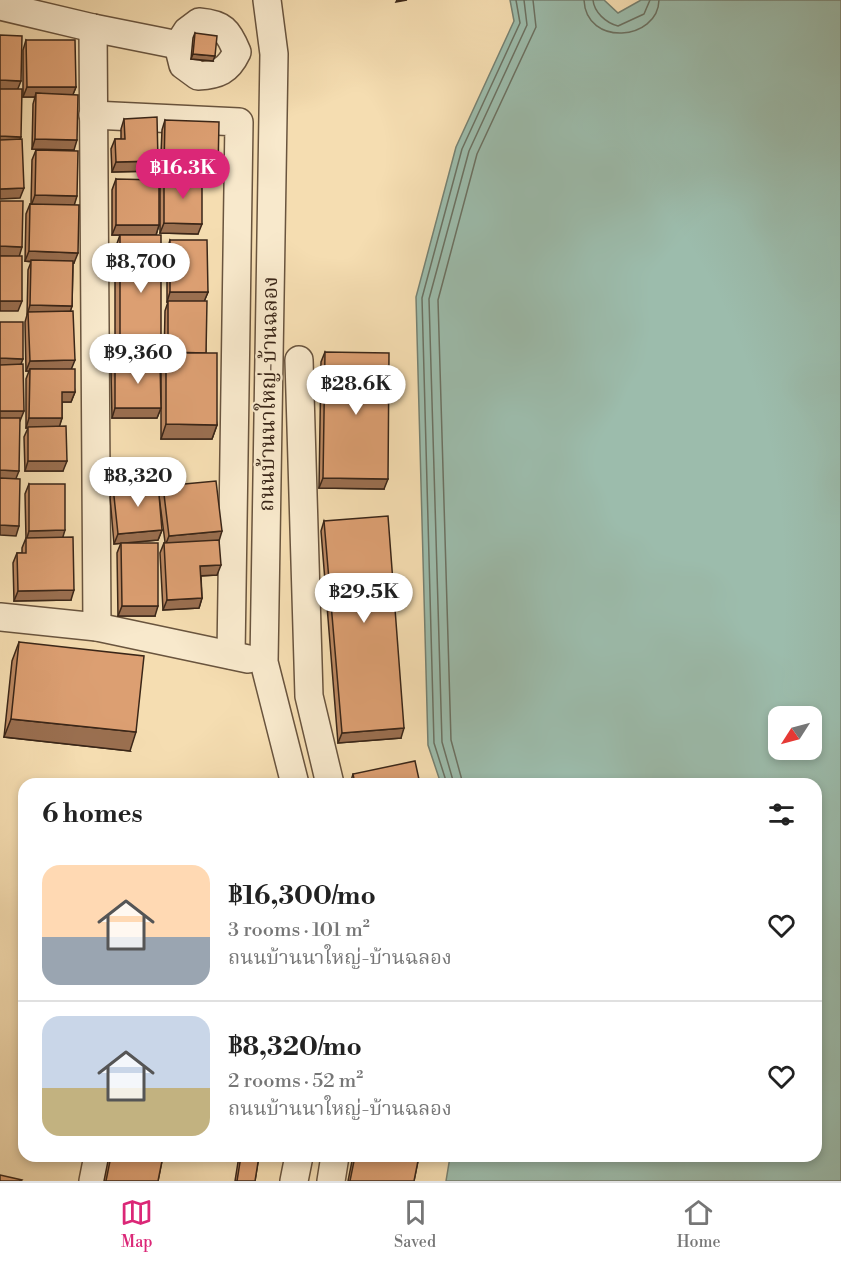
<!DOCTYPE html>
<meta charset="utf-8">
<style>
:root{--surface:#fff;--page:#f2f2f2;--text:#222;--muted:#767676;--line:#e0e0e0;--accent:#db2777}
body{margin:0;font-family:"Libre Bodoni","Noto Serif Thai",serif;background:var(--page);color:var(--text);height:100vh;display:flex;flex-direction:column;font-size:22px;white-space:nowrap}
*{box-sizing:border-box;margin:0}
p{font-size:20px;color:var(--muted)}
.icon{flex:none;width:33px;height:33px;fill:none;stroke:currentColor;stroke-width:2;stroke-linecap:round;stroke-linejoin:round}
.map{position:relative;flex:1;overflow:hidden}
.side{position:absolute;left:18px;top:778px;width:804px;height:384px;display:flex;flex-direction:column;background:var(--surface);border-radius:18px;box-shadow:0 3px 9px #0003}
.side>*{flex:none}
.needle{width:39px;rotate:234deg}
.tools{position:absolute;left:768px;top:706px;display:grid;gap:12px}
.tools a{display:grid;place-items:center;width:54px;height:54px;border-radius:12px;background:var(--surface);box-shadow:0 3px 9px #0003;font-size:30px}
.price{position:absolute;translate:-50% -51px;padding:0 14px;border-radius:21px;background:#fff;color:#222;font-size:20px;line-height:39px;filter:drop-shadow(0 2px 3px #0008)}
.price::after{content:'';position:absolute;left:50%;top:36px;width:18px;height:14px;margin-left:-9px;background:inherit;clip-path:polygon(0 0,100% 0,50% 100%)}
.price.selected{background:var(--accent);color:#fff}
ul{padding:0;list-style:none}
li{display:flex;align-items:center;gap:18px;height:150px;padding:0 24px}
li+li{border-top:2px solid var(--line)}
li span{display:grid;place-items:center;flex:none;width:168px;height:120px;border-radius:18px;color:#555}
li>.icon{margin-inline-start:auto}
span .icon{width:72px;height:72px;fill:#fffc;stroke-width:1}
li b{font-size:26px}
h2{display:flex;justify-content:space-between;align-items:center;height:72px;padding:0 24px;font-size:26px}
.tabs{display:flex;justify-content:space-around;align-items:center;height:84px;border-top:2px solid var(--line);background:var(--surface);font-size:16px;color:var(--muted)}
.tabs a{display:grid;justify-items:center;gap:3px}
.tabs .selected{color:var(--accent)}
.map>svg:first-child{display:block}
.water{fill:#9cbcac;stroke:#758071;stroke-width:1.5;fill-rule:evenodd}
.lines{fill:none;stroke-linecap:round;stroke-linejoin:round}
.shore{stroke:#6b7162;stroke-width:1.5}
.minor-casing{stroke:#69543e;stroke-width:30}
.minor{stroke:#f8e9cc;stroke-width:27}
.wall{fill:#bd8962;stroke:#3a2618;stroke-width:1.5}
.shaded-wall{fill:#9a6f50;stroke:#3a2618;stroke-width:1.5}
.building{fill:#dc9f72;stroke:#3a2618;stroke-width:1.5}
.labels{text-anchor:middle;stroke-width:4.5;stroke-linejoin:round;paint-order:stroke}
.street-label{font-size:21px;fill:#3a2618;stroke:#f8e9cc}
</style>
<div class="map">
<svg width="841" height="1181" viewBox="0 0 841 1181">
<rect width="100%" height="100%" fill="#f5ddb1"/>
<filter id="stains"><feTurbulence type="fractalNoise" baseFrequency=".00333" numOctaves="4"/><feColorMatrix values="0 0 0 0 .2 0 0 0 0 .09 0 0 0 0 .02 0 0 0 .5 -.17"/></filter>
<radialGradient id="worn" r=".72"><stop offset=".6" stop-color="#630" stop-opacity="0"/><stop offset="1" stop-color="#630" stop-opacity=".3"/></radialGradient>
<path class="water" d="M510,0H604L618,13L641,0H841V1181H446L450,1157L816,1156V784H441L428,745L416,297L456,147L514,21ZM778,717H812V750H778Z"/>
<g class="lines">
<g class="shore">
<path d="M584,0C586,47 658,41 659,0"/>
<path d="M593,0C594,12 606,23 618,26L644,14L650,0"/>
<path d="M447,784L434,743L422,298L462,149L520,23L516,0"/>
<path d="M454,784L442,742L429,299L469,151L527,25L524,0"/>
<path d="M463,784L451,740L438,300L477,154L536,27L533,0"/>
</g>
<g class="minor-casing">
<g id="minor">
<path d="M267,0L274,54L264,662L295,784"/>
<path d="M0,6L93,28L178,45"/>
<path d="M199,22C223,24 228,30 237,52C228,71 218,75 198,76L183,65L178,45L187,31Z"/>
<path d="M93,28L97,627"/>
<path d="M93,115L239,122L231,655"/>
<path d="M299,360L309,696L330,784"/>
<path d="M0,617L97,627L248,659"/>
<path d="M93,1181L98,1156"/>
<path d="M294,1181L299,1156"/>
<path d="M331,1181L335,1156"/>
</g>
</g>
<use href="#minor" class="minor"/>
</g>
<g class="wall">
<path d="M195,33L213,61L191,59L193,38Z"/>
<path d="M26,40L76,87L73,94L74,150L32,149L33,104L35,97H23V50Z"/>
<path d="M124,119L158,161L155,171L112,172L111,149L115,139H121V129Z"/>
<path d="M165,120L214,179L202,178L198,234L160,233V187L164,177H160L162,130Z"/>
<path d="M36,150L74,205V263H73L72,306L70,311L71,369L75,392L71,402H62V418L59,426L63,471H25L24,437L28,428H26V379L29,371H26L25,322L27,315L28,270L31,262L25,261L26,214L30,204H31L32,160Z"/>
<path d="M116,179L159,225L156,235L157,362L161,408L157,418H112L111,372L115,363V249L120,235H150H112V190Z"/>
<path d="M170,240L208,292L204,301L206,353L217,425L212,439H161V368L164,359L165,311L168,302H167V250Z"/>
<path d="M325,352L384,489L319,488L321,362Z"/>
<path d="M29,484L63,537L71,600L14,601L13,563L17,553H22V548L26,538L25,494Z"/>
<path d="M163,486L219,540L217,575L201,576L202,598L199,608L163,610L160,553L164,543L165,542L159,496Z"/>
<path d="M113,487L162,530L158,540L114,544L110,497Z"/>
<path d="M324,521L401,738L338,743L321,531Z"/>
<path d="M121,543L155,616H118L117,553Z"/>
<path d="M19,642L130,751L4,737L12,661Z"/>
<path d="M353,774L420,784H350Z"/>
<path d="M109,1156H163L158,1181H104Z"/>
<path d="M239,1156H259L255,1181H235Z"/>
<path d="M353,1156H419L414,1181H348Z"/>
</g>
<g class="shaded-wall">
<path d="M397,0H407L396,2Z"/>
<path d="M193,54L215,56L213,61L191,59Z"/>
<path d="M0,80L21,81L17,91H0Z"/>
<path d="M27,87H76L72,97L36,93L35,97H23Z"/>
<path d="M0,136L21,137L17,147L0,146Z"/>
<path d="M35,139L77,140L74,150L32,149Z"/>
<path d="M158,161L155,171L112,172L116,162Z"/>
<path d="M164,167L218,169L214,179L160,177Z"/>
<path d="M24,188L20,198L0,199V189Z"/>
<path d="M35,195L77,196L74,206H31Z"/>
<path d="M164,223L202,224L198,234L160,233Z"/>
<path d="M116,225H159L156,235H112Z"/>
<path d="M0,246L22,247L19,257L0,256Z"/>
<path d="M29,251L78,253L74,263L25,261Z"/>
<path d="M170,292H208L204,302H167Z"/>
<path d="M0,301H22L18,311H0Z"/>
<path d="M30,305L72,306L69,316L28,312L27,315Z"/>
<path d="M120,352L161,353L155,367H115Z"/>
<path d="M0,358L23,359L19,369H0Z"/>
<path d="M75,360L71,370L30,369L29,371H26L30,361Z"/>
<path d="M62,392H75L71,402H59Z"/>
<path d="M115,408H161L157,418H112Z"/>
<path d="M0,411H24L20,421H0Z"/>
<path d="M29,418H62L59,428H26Z"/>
<path d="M166,424L217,425L212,439H161Z"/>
<path d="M28,461H67L63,471H25Z"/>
<path d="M0,470L19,471L15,481L0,480Z"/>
<path d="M323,478L388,479L384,489L319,488Z"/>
<path d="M0,525L19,526L16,536L0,535Z"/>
<path d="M65,530L62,540L26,541L29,531Z"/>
<path d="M162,530L158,540L114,544L118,534Z"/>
<path d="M222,531L219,541L165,546L169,536Z"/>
<path d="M221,565L217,575L197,576L200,566Z"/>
<path d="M74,590L71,600L14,601L18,591Z"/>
<path d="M202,598L199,608L163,610L167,600Z"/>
<path d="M122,606H158L155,616H118Z"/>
<path d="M11,719L136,732L130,751L4,737Z"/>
<path d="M404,728L401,738L338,743L342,733Z"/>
</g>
<g class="building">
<path d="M195,33L217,36L215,56L193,54Z"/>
<path d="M0,35L22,36L21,81L0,80Z"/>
<path d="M26,40H75L76,87H27Z"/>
<path d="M0,89H22L21,137L0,136Z"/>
<path d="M36,93L78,95L77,140L35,139Z"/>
<path d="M157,117L158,161L116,162L115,139H125L124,119Z"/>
<path d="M165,120L219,122L218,169L164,167Z"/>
<path d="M22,139L24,188L0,189V140Z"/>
<path d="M36,150L78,151L77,196L35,195Z"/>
<path d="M164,177H202V224L164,223Z"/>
<path d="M116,179L159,180V225H116Z"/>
<path d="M0,201H23L22,247L0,246Z"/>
<path d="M30,204L79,205L78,253L29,251Z"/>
<path d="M120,235H161V353L120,352Z"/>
<path d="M170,240H207L208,292H170Z"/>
<rect x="0" y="256" width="22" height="45"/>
<path d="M31,260L73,261L72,306L30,305Z"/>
<path d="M168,301H207L206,353L168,352Z"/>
<path d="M73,311L75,360L30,361L28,312Z"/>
<path d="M0,322H23V359L0,358Z"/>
<path d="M325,352L389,353L388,479L323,478Z"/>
<path d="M166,353H217V425L166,424Z"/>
<path d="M115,362H160L161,408H115Z"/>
<path d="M23,364L24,411H0V365Z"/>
<path d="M30,369H75V392H62V418H29Z"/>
<path d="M0,418H20L19,471L0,470Z"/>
<path d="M66,426L67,461H28V427Z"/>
<path d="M0,478L20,479L19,526L0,525Z"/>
<path d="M216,481L222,531L169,536L163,486Z"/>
<path d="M158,483L162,530L118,534L113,487Z"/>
<path d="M29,484H65V530L29,531Z"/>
<path d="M388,516L404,728L342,733L324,521Z"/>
<path d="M73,537L74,590L18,591L17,553H26V538Z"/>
<path d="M219,540L221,565L200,566L202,598L167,600L164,543Z"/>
<path d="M121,543H158V606H122Z"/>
<path d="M19,642L144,656L136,732L11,719Z"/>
<path d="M415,761L420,784H355L353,774Z"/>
<path d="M111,1156H163L158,1181H106Z"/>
<path d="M241,1156H259L255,1181H237Z"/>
<path d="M355,1156H419L414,1181H350Z"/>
<path d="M0,1175L22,1180L21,1181H0Z"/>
</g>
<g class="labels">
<g class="street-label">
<text transform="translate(268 394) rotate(-89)" y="7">ถนนบ้านนาใหญ่-บ้านฉลอง</text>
</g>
</g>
<rect width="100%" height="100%" filter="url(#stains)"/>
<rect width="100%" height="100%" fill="url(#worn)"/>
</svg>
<div class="tools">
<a><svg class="needle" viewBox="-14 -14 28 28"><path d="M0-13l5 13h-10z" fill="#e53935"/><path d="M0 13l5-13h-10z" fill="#767676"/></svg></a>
</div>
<b class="price selected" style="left:183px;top:200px">฿16.3K</b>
<b class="price" style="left:141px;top:294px">฿8,700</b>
<b class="price" style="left:138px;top:385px">฿9,360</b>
<b class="price" style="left:356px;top:416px">฿28.6K</b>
<b class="price" style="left:138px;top:508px">฿8,320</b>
<b class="price" style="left:364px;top:624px">฿29.5K</b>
<section class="side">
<h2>6 homes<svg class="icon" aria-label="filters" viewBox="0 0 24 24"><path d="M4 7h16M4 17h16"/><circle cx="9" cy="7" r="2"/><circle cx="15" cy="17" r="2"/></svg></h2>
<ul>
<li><span style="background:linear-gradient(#ffd9b3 60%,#9aa5b1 0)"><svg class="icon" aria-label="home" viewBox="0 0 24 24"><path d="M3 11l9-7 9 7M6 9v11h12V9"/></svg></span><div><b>฿16,300/mo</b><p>3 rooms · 101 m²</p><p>ถนนบ้านนาใหญ่-บ้านฉลอง</p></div><svg class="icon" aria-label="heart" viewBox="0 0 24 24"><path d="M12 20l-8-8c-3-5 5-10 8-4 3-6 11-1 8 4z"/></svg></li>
<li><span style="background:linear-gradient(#c9d6e8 60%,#c2b280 0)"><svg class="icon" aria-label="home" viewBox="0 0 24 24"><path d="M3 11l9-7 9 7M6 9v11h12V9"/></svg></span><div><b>฿8,320/mo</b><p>2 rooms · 52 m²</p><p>ถนนบ้านนาใหญ่-บ้านฉลอง</p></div><svg class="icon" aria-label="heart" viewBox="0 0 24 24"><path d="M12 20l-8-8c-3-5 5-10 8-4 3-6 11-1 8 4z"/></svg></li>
</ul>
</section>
</div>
<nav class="tabs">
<a class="selected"><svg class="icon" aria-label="map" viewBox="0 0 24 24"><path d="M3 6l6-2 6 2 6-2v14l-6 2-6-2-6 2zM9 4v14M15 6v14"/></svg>Map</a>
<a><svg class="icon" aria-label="saved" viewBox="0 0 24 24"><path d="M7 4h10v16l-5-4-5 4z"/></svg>Saved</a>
<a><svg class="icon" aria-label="home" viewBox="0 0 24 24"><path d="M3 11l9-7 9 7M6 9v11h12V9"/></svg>Home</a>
</nav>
